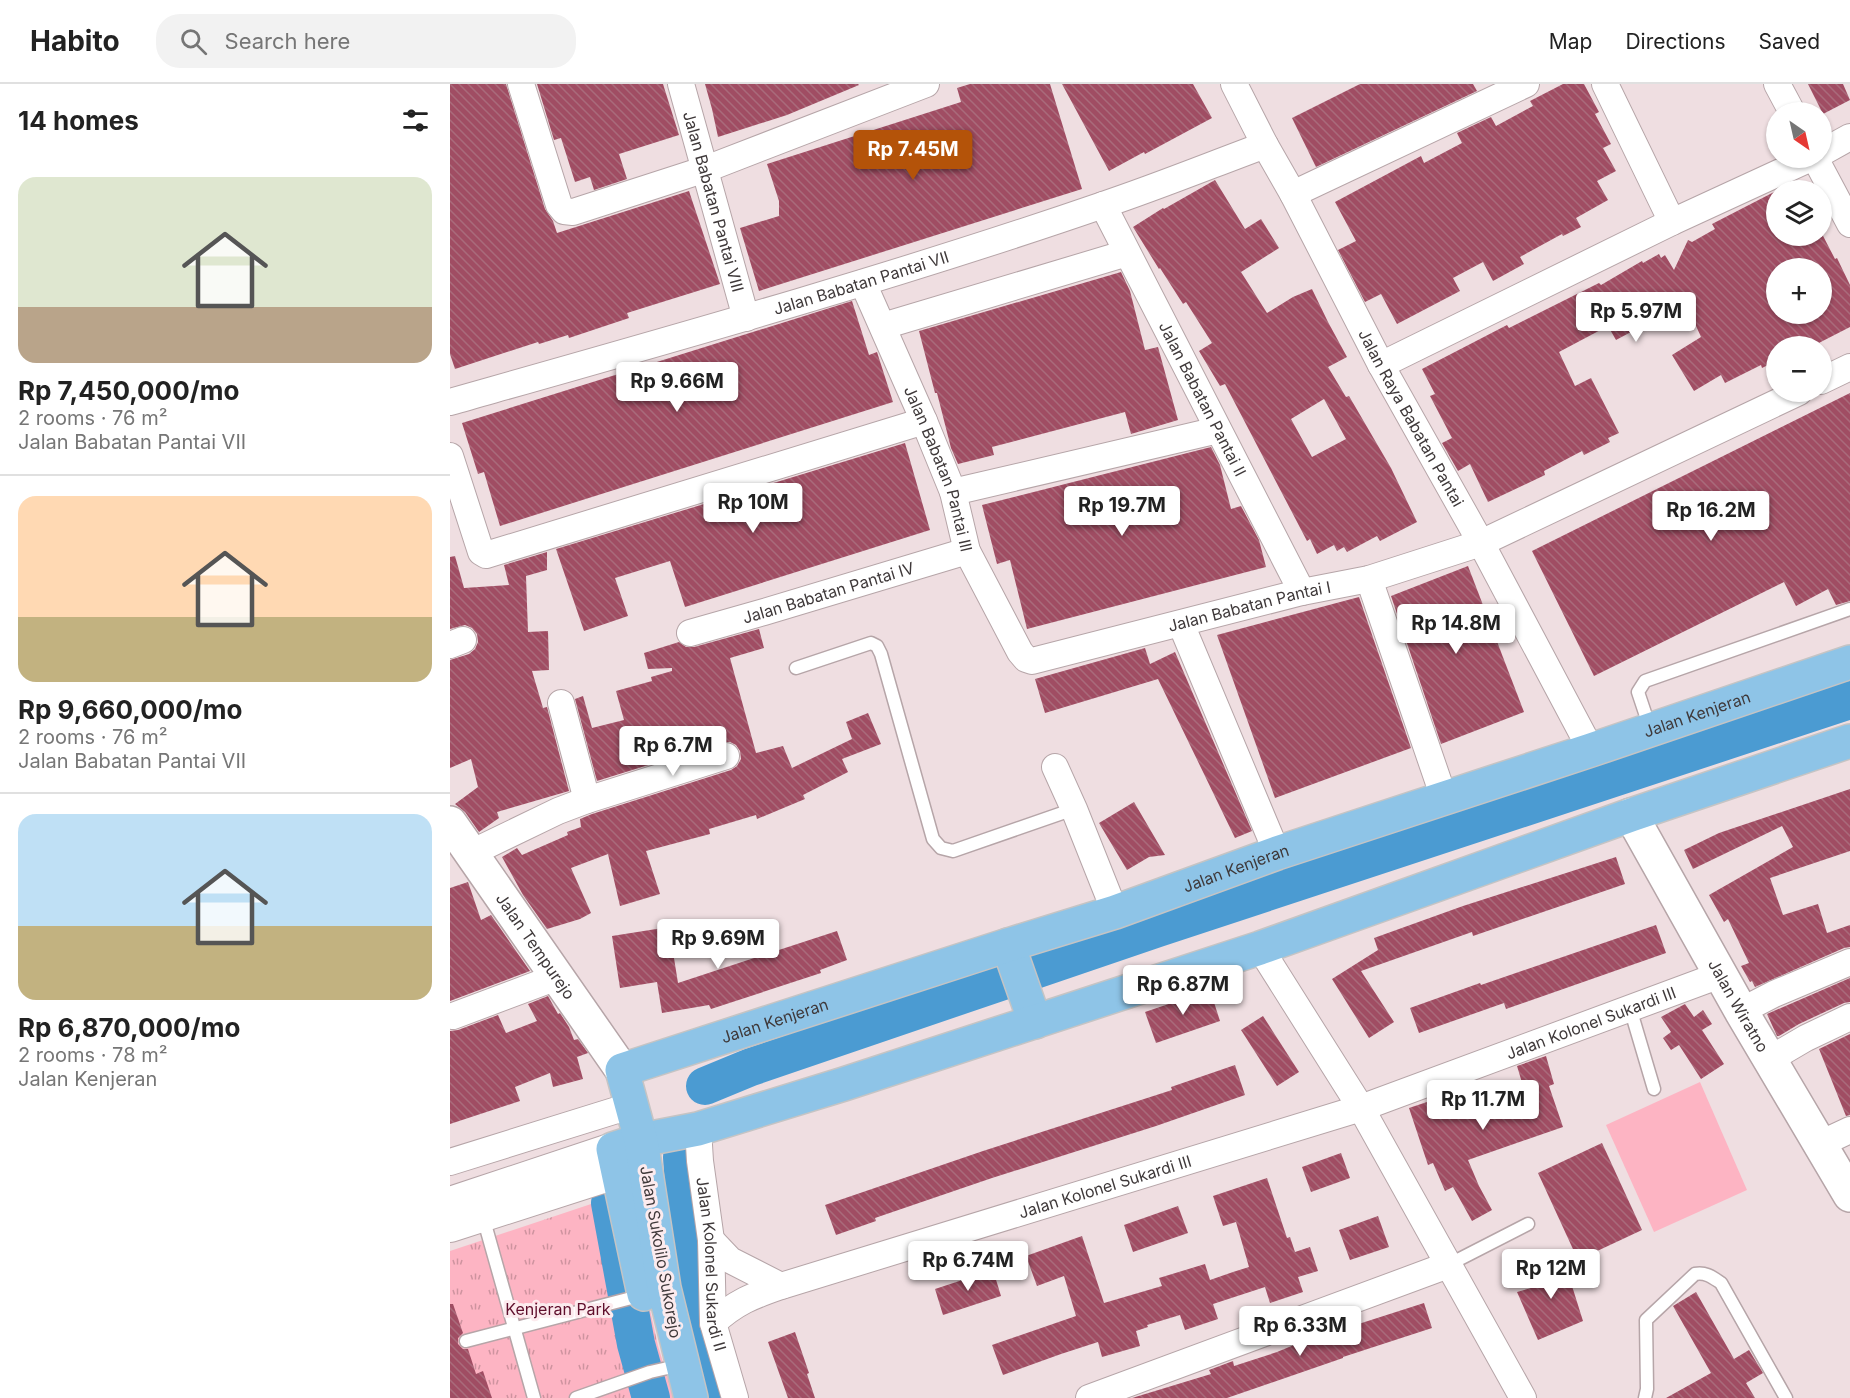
<!DOCTYPE html>
<meta charset="utf-8">
<style>
:root{--surface:#fff;--page:#f2f2f2;--text:#222;--muted:#767676;--line:#e0e0e0;--accent:#b45309}
body{margin:0;font-family:Inter,sans-serif;background:var(--page);color:var(--text);height:100vh;display:flex;flex-direction:column;font-size:22px;white-space:nowrap}
*{box-sizing:border-box;margin:0}
p{font-size:20px;color:var(--muted)}
.icon{flex:none;width:33px;height:33px;fill:none;stroke:currentColor;stroke-width:2;stroke-linecap:round;stroke-linejoin:round}
.map{position:relative;flex:1;overflow:hidden}
.side{display:flex;flex-direction:column;background:var(--surface);width:450px}
.side>*{flex:none}
.needle{width:39px;rotate:146deg}
.buttons{position:absolute;left:1316px;top:18px;display:grid;gap:12px}
.buttons a{display:grid;place-items:center;width:66px;height:66px;border-radius:50%;background:var(--surface);box-shadow:0 2px 4px #0004;font-size:30px}
.price{position:absolute;translate:-50% -51px;padding:0 14px;border-radius:6px;background:#fff;color:#222;font-size:20px;line-height:39px;filter:drop-shadow(0 2px 3px #0008)}
.price::after{content:'';position:absolute;left:50%;top:36px;width:18px;height:14px;margin-left:-9px;background:inherit;clip-path:polygon(0 0,100% 0,50% 100%)}
.price.selected{background:var(--accent);color:#fff}
ul{padding:0;list-style:none}
li{display:grid;align-content:center;gap:12px;height:318px;padding:0 18px}
li+li{border-top:2px solid var(--line)}
li span{display:grid;place-items:center;height:186px;border-radius:18px;color:#555}
li>.icon{margin-inline-start:auto}
span .icon{width:108px;height:108px;fill:#fffc;stroke-width:1}
li b{font-size:26px}
h2{display:flex;justify-content:space-between;align-items:center;height:72px;padding:0 18px;font-size:26px}
header{display:flex;align-items:center;gap:36px;box-sizing:border-box;height:84px;padding:0 30px;background:var(--surface);border-bottom:2px solid var(--line)}
header strong{font-size:28px}
nav{display:flex;gap:33px;margin-inline-start:auto;font-size:21px}
.search{width:420px;height:54px;background:var(--page);display:flex;align-items:center;gap:15px;box-sizing:border-box;padding:0 21px;border-radius:24px;color:var(--muted);font-size:22px}
main{display:flex;flex:1;min-height:0}
.map>svg:first-child{display:block}
.park{fill:url(#park-tufts)}
.pitch{fill:#fdb4c3}
.lines{fill:none;stroke-linecap:round;stroke-linejoin:round}
.river{stroke:#4b9bd2;stroke-width:38}
.building{fill:url(#building-back-hatch);fill-rule:evenodd}
.service-casing{stroke:#b6a5a8;stroke-width:15}
.minor-casing{stroke:#b6a5a8;stroke-width:28}
.tertiary-casing{stroke:#b6a5a8;stroke-width:34}
.secondary-casing{stroke:#b6a5a8;stroke-width:36}
.primary-casing{stroke:#c5c4c4;stroke-width:36}
.service{stroke:#fff;stroke-width:12}
.minor{stroke:#fff;stroke-width:26}
.tertiary{stroke:#fff;stroke-width:32}
.secondary{stroke:#fff;stroke-width:33}
.primary{stroke:#8ec4e7;stroke-width:33}
.labels{text-anchor:middle;stroke-width:6;stroke-linejoin:round;paint-order:stroke}
.street-label{font-size:16px;fill:#3f393a;stroke:#fcebee}
.park-label{font-size:16px;fill:#5f0f2c;stroke:#fcebee}
</style>
<header>
<strong>Habito</strong>
<div class="search"><svg class="icon" aria-label="search" viewBox="0 0 24 24"><circle cx="10" cy="10" r="6"/><path d="M15 15l6 6"/></svg>Search here</div>
<nav><a>Map</a><a>Directions</a><a>Saved</a></nav>
</header>
<main>
<section class="side">
<h2>14 homes<svg class="icon" aria-label="filters" viewBox="0 0 24 24"><path d="M4 7h16M4 17h16"/><circle cx="9" cy="7" r="2"/><circle cx="15" cy="17" r="2"/></svg></h2>
<ul>
<li><span style="background:linear-gradient(#dfe7d0 70%,#b9a48a 0)"><svg class="icon" aria-label="home" viewBox="0 0 24 24"><path d="M3 11l9-7 9 7M6 9v11h12V9"/></svg></span><div><b>Rp 7,450,000/mo</b><p>2 rooms · 76 m²</p><p>Jalan Babatan Pantai VII</p></div></li>
<li><span style="background:linear-gradient(#ffd9b3 65%,#c2b280 0)"><svg class="icon" aria-label="home" viewBox="0 0 24 24"><path d="M3 11l9-7 9 7M6 9v11h12V9"/></svg></span><div><b>Rp 9,660,000/mo</b><p>2 rooms · 76 m²</p><p>Jalan Babatan Pantai VII</p></div></li>
<li><span style="background:linear-gradient(#bfe0f5 60%,#c2b280 0)"><svg class="icon" aria-label="home" viewBox="0 0 24 24"><path d="M3 11l9-7 9 7M6 9v11h12V9"/></svg></span><div><b>Rp 6,870,000/mo</b><p>2 rooms · 78 m²</p><p>Jalan Kenjeran</p></div></li>
</ul>
</section>
<div class="map">
<svg width="1400" height="1314" viewBox="0 0 1400 1314">
<defs>
<pattern id="park-tufts" width="24" height="20" patternUnits="userSpaceOnUse" patternTransform="scale(1.5)"><rect width="24" height="20" fill="#fdb4c3"/><path d="M3 7l-1-3M5 7V3M7 7l1-3M15 17l-1-3M17 17v-4M19 17l1-3" fill="none" stroke="#ce939f"/></pattern>
<pattern id="building-back-hatch" width="6" height="6" patternUnits="userSpaceOnUse" patternTransform="scale(1.5)"><rect width="6" height="6" fill="#a04d63"/><path d="M-1 5l2 2M0 0l6 6M5-1l2 2" fill="none" stroke="#a96b7b"/></pattern>
</defs>
<rect width="100%" height="100%" fill="#efdee1"/>
<path class="park" d="M174,1109L208,1262L224,1314H0V1167Z"/>
<path class="pitch" d="M1250,998L1297,1106L1204,1148L1156,1041Z"/>
<g class="lines">
<g class="river">
<path d="M255,1002L301,983L708,844L1400,616"/>
<path d="M232,1073L243,1238L261,1314"/>
<path d="M160,1119L186,1260L201,1314"/>
</g>
</g>
<g class="building">
<path d="M0,0H56L95,125L103,137L107,149L239,107L270,200L177,229L179,234L119,254L118,251L89,260L88,258L5,285L0,270Z"/>
<path d="M87,0H213L229,51L169,70L177,95L144,106L140,93L125,98L111,54L104,56Z"/>
<path d="M255,0H408L409,1L337,31L268,53L262,25Z"/>
<path d="M520,0H600L632,105L309,207L290,144L329,132V117L317,80L511,18L507,4Z"/>
<path d="M612,0H743L762,34L695,70L694,68L659,87Z"/>
<path d="M910,0H1023L1027,7L866,83L842,34Z"/>
<path d="M1113,0H1134L1149,28L1145,30L1161,60L1153,64L1166,87L1147,97L1158,116L1126,134L1131,143L1113,152L1112,150L1070,173L1074,180L1043,197L1033,178L1003,194L1010,207L947,240L931,210L915,218L888,166L906,157L885,118L971,72L974,79L1012,59L1007,49L1041,33L1046,42L1083,22L1080,17Z"/>
<path d="M1358,0H1393L1400,16L1373,30Z"/>
<path d="M765,96L795,145L811,135L829,164L791,188L817,229L843,213L862,205L878,238L897,273L878,283L896,313L899,312L941,384L967,438L930,457L927,452L897,468L894,463L887,467L884,461L867,470L860,455L857,457L775,300L770,302L749,267L762,259L736,218L733,220L710,184L709,185L683,143L713,124L714,125ZM874,315L896,355L862,373L841,335Z"/>
<path d="M1326,107V152H1371V148L1385,175L1387,174L1400,201V243L1363,262H1326V277L1312,284L1311,281L1275,299L1271,291L1244,307L1222,271L1251,253L1238,224L1210,240L1207,234L1166,256L1158,242L1109,268L1125,302L1141,294L1169,349L1158,354L1160,358L1134,371L1132,367L1094,387L1095,391L1038,418L1020,380L1008,387L992,359L1002,354L980,312L985,310L972,285L1057,241L1059,244L1149,199L1151,201L1192,177L1193,179L1209,170L1211,174L1215,171L1224,186L1238,156L1242,158L1265,145L1262,140ZM1326,184H1371V230H1326Z"/>
<path d="M671,188L680,207L695,266L708,263L728,336L681,350L675,328L542,363L544,371L508,380L501,364L487,309H485L469,247Z"/>
<path d="M402,217L419,271L427,268L443,318L50,442L34,388L28,390L12,339Z"/>
<path d="M1400,309V517L1386,521L1378,505L1346,522L1334,498L1144,592L1082,467Z"/>
<path d="M455,359L480,446L235,523L220,477L165,494L178,532L134,547L106,465Z"/>
<path d="M761,363L770,381L781,425L791,422L809,456L816,483L577,545L560,476L547,480L532,421Z"/>
<path d="M97,468V486L76,492L78,548L98,547L99,586L82,587L93,624L97,623L119,707L47,728L49,734L29,748L15,728L5,720L28,703L21,675L0,684V576L19,570L25,565L28,558L27,550L22,544L15,541L0,545V473L5,472L14,504L59,501L54,481Z"/>
<path d="M1018,482L1074,628L991,660L941,512Z"/>
<path d="M909,513L961,664L825,714L767,551Z"/>
<path d="M309,545L314,564L280,574L306,669L333,662L342,684L402,655L396,638L418,629L431,660L392,675L398,688L353,711L355,715L307,735L306,731L259,745L260,750L196,767L210,810L170,822L158,770L121,784L141,829L130,835L97,845L73,811L52,773L67,764L72,771L118,751L117,748L131,743L130,735L142,730L281,686L287,682L291,675L290,667L286,661L280,658H272L147,697L125,615L133,612L142,644L174,636L166,607L202,597L201,593L222,587V584L198,585L194,569L229,558L236,563H244Z"/>
<path d="M695,564L700,580L725,568L802,747L785,754L708,595L595,629L585,595Z"/>
<path d="M1400,705V767L1320,794L1333,831L1368,820L1377,849L1400,841V863L1394,864L1305,903L1302,897L1300,898L1291,882L1299,879L1278,835L1274,838L1259,811L1343,763L1332,742L1243,785L1234,766L1269,749Z"/>
<path d="M684,718L715,771L699,773L677,786L649,739Z"/>
<path d="M1166,773L1175,800L1023,852L1022,848L911,887L944,938L919,954L882,895L928,866L924,854L1013,822Z"/>
<path d="M18,798L31,836L41,831L80,887L0,917V804Z"/>
<path d="M1206,841L1216,869L1056,925L1054,919L969,949L960,924L1030,899L1031,901Z"/>
<path d="M219,843L228,899L387,847L397,876L370,886L371,889L261,925L259,921L212,929L207,898L170,904L162,852Z"/>
<path d="M1400,894V918L1394,919L1349,940L1329,952H1327L1317,930Z"/>
<path d="M760,906L770,937L706,959L695,928Z"/>
<path d="M98,912L108,930L110,929L119,943L124,956L128,955L138,969L127,973L133,995L103,1003L100,989L65,1003L70,1017L0,1040V947L8,946L48,931L56,949L87,937L78,920Z"/>
<path d="M1235,920L1244,933L1253,926L1262,940L1252,946L1274,980L1251,995L1229,961L1221,966L1213,954L1221,948L1211,933Z"/>
<path d="M813,932L849,988L827,1002L791,946Z"/>
<path d="M1400,950V1031L1396,1032L1369,965Z"/>
<path d="M1096,972L1104,1000L1099,1002L1113,1043L1018,1076L1029,1102L1042,1126L1022,1137L1003,1103L995,1107L983,1079L978,1081L959,1024L1019,1004L1027,1028L1076,1012L1067,982Z"/>
<path d="M785,981L795,1011L706,1042L542,1094L425,1134L426,1137L386,1151L375,1121L533,1067L722,1006L721,1003Z"/>
<path d="M1152,1059L1192,1146L1128,1176L1088,1089Z"/>
<path d="M891,1069L900,1094L861,1108L852,1083Z"/>
<path d="M817,1094L837,1154L840,1153L845,1168L860,1163L868,1187L848,1193L853,1208L820,1219L815,1203L763,1220L768,1235L735,1246L730,1231L697,1241L698,1243L686,1247L690,1262L652,1273L648,1258L611,1270L553,1291L542,1261L626,1232L614,1192L587,1202L576,1172L632,1152L654,1219L712,1202L709,1194L755,1180L760,1196L783,1188L799,1183L786,1138L773,1142L763,1112Z"/>
<path d="M728,1122L738,1149L683,1168L674,1141Z"/>
<path d="M928,1132L939,1163L900,1176L889,1146Z"/>
<path d="M1112,1170L1133,1237L1088,1256L1067,1208L1091,1201L1083,1184Z"/>
<path d="M543,1186L551,1212L493,1231L485,1205Z"/>
<path d="M1246,1208L1284,1275L1299,1266L1313,1289L1296,1299L1305,1314H1216L1261,1289L1223,1222Z"/>
<path d="M974,1219L982,1244L893,1273V1274L777,1314H682L761,1290L759,1286L783,1277L784,1282L827,1268L844,1261L842,1255L865,1246L868,1253Z"/>
<path d="M0,1220H3L13,1249L8,1254V1260L13,1265H18L26,1290L33,1287L42,1314H0Z"/>
<path d="M345,1248L359,1289L357,1290L365,1314H338L318,1258Z"/>
</g>
<g class="lines">
<g class="service-casing">
<g id="service">
<path d="M346,584L421,559L427,562L431,570L483,755L491,764L503,767L624,725"/>
<path d="M1200,644L1188,608L1195,597L1400,525"/>
<path d="M1180,924L1204,1005"/>
<path d="M33,1133L84,1314"/>
<path d="M998,1181L1078,1140"/>
<path d="M16,1257L193,1211"/>
<path d="M126,1314L200,1288L231,1281"/>
<path d="M1195,1314L1197,1305L1196,1236L1245,1190C1256,1188 1262,1193 1271,1199L1336,1314"/>
</g>
</g>
<g class="minor-casing">
<g id="minor">
<path d="M71,0L109,121L114,127L123,128L256,85L476,0"/>
<path id="s1" d="M231,0L296,234"/>
<path id="s2" d="M784,0L815,61L843,110L931,281L1031,459L1141,666"/>
<path d="M1155,0L1222,138"/>
<path d="M1327,0L1342,28"/>
<path d="M1371,69L1400,53"/>
<path d="M1365,74L1400,140"/>
<path d="M843,110L1076,0"/>
<path id="s3" d="M653,121L852,508"/>
<path id="s4" d="M413,199L474,337L503,408L517,467L570,568L576,575L582,577L852,508L919,495L1031,459L1349,308"/>
<path d="M433,242L677,169"/>
<path d="M931,281L1222,138L1361,74"/>
<path d="M1371,297L1400,283"/>
<path id="s5" d="M0,318C219,256 438,195 653,121C707,103 761,81 815,61"/>
<path d="M0,372L31,468L36,471L474,337"/>
<path d="M503,408L768,346"/>
<path d="M919,495L994,714"/>
<path d="M731,540L827,769"/>
<path id="s6" d="M240,549L314,528L517,467"/>
<path d="M0,561L13,556"/>
<path d="M111,619L137,716"/>
<path d="M605,683L624,725L665,828"/>
<path d="M21,769L108,727L137,716L276,672"/>
<path d="M810,864L911,1024L1073,1314"/>
<path d="M1291,927L1324,910L1400,878"/>
<path d="M3,932L107,893"/>
<path d="M1320,975L1356,954L1400,933"/>
<path id="s7" d="M248,1045L250,1077L261,1156L263,1239L285,1314"/>
<path d="M1370,1060L1400,1046"/>
<path d="M0,1078L183,1021"/>
<path d="M261,1156L280,1176L331,1202"/>
<path id="s8" d="M263,1239C286,1218 302,1212 331,1202L911,1024L1270,891"/>
<path d="M639,1314L998,1181"/>
</g>
</g>
<g class="tertiary-casing">
<g id="tertiary">
<path d="M0,1119L163,1065"/>
<path d="M0,1142L168,1088"/>
</g>
</g>
<g class="secondary-casing">
<g id="secondary">
<path id="s9" d="M1181,731L1291,927L1400,1111"/>
<path id="s10" d="M0,739L172,986"/>
</g>
</g>
<g class="primary-casing">
<g id="primary">
<path d="M558,861L585,938"/>
<path d="M194,1210L163,1065L191,1056L248,1045L394,1000L810,864L1181,731L1400,657"/>
<path id="s11" d="M241,1314L214,1204L191,1056L172,986L558,861L665,828L827,769L1141,666L1400,578"/>
</g>
</g>
<use href="#service" class="service"/>
<use href="#minor" class="minor"/>
<use href="#tertiary" class="tertiary"/>
<use href="#secondary" class="secondary"/>
<use href="#primary" class="primary"/>
</g>
<g class="labels">
<g class="street-label">
<text dy="6" stroke="none"><textPath href="#s1" startOffset="122">Jalan Babatan Pantai VIII</textPath></text>
<text dy="6" stroke="none"><textPath href="#s5" startOffset="428">Jalan Babatan Pantai VII</textPath></text>
<text dy="6" stroke="none"><textPath href="#s3" startOffset="218">Jalan Babatan Pantai II</textPath></text>
<text dy="6" stroke="none"><textPath href="#s2" startOffset="378">Jalan Raya Babatan Pantai</textPath></text>
<text dy="6" stroke="none"><textPath href="#s4" startOffset="201">Jalan Babatan Pantai Ill</textPath></text>
<text dy="6" stroke="none"><textPath href="#s6" startOffset="144">Jalan Babatan Pantai IV</textPath></text>
<text dy="6" stroke="none"><textPath href="#s4" startOffset="642">Jalan Babatan Pantai I</textPath></text>
<text dy="6" stroke="none"><textPath href="#s11" startOffset="1468">Jalan Kenjeran</textPath></text>
<text dy="6" stroke="none"><textPath href="#s11" startOffset="982">Jalan Kenjeran</textPath></text>
<text dy="6" stroke="none"><textPath href="#s10" startOffset="150">Jalan Tempurejo</textPath></text>
<text dy="6" stroke="none"><textPath href="#s9" startOffset="219">Jalan Wiratno</textPath></text>
<text dy="6" stroke="none"><textPath href="#s11" startOffset="496">Jalan Kenjeran</textPath></text>
<text dy="6" stroke="none"><textPath href="#s8" startOffset="930">Jalan Kolonel Sukardi III</textPath></text>
<text dy="6" stroke="none"><textPath href="#s8" startOffset="417">Jalan Kolonel Sukardi III</textPath></text>
<text transform="translate(211 1168) rotate(80)" y="6">Jalan Sukolilo Sukorejo</text>
<text dy="6" stroke="none"><textPath href="#s7" startOffset="136">Jalan Kolonel Sukardi II</textPath></text>
</g>
<g class="park-label">
<text x="108" y="1231">Kenjeran Park</text>
</g>
</g>
</svg>
<div class="buttons">
<a><svg class="needle" viewBox="-14 -14 28 28"><path d="M0-13l5 13h-10z" fill="#e53935"/><path d="M0 13l5-13h-10z" fill="#767676"/></svg></a>
<a><svg class="icon" aria-label="layers" viewBox="0 0 24 24"><path d="M12 4l9 5-9 5-9-5zM3 14l9 5 9-5"/></svg></a>
<a>+</a>
<a>−</a>
</div>
<b class="price selected" style="left:463px;top:97px">Rp 7.45M</b>
<b class="price" style="left:1186px;top:259px">Rp 5.97M</b>
<b class="price" style="left:227px;top:329px">Rp 9.66M</b>
<b class="price" style="left:303px;top:450px">Rp 10M</b>
<b class="price" style="left:672px;top:453px">Rp 19.7M</b>
<b class="price" style="left:1261px;top:458px">Rp 16.2M</b>
<b class="price" style="left:1006px;top:571px">Rp 14.8M</b>
<b class="price" style="left:223px;top:693px">Rp 6.7M</b>
<b class="price" style="left:268px;top:886px">Rp 9.69M</b>
<b class="price" style="left:733px;top:932px">Rp 6.87M</b>
<b class="price" style="left:1033px;top:1047px">Rp 11.7M</b>
<b class="price" style="left:518px;top:1208px">Rp 6.74M</b>
<b class="price" style="left:1101px;top:1216px">Rp 12M</b>
<b class="price" style="left:850px;top:1273px">Rp 6.33M</b>
</div>
</main>
